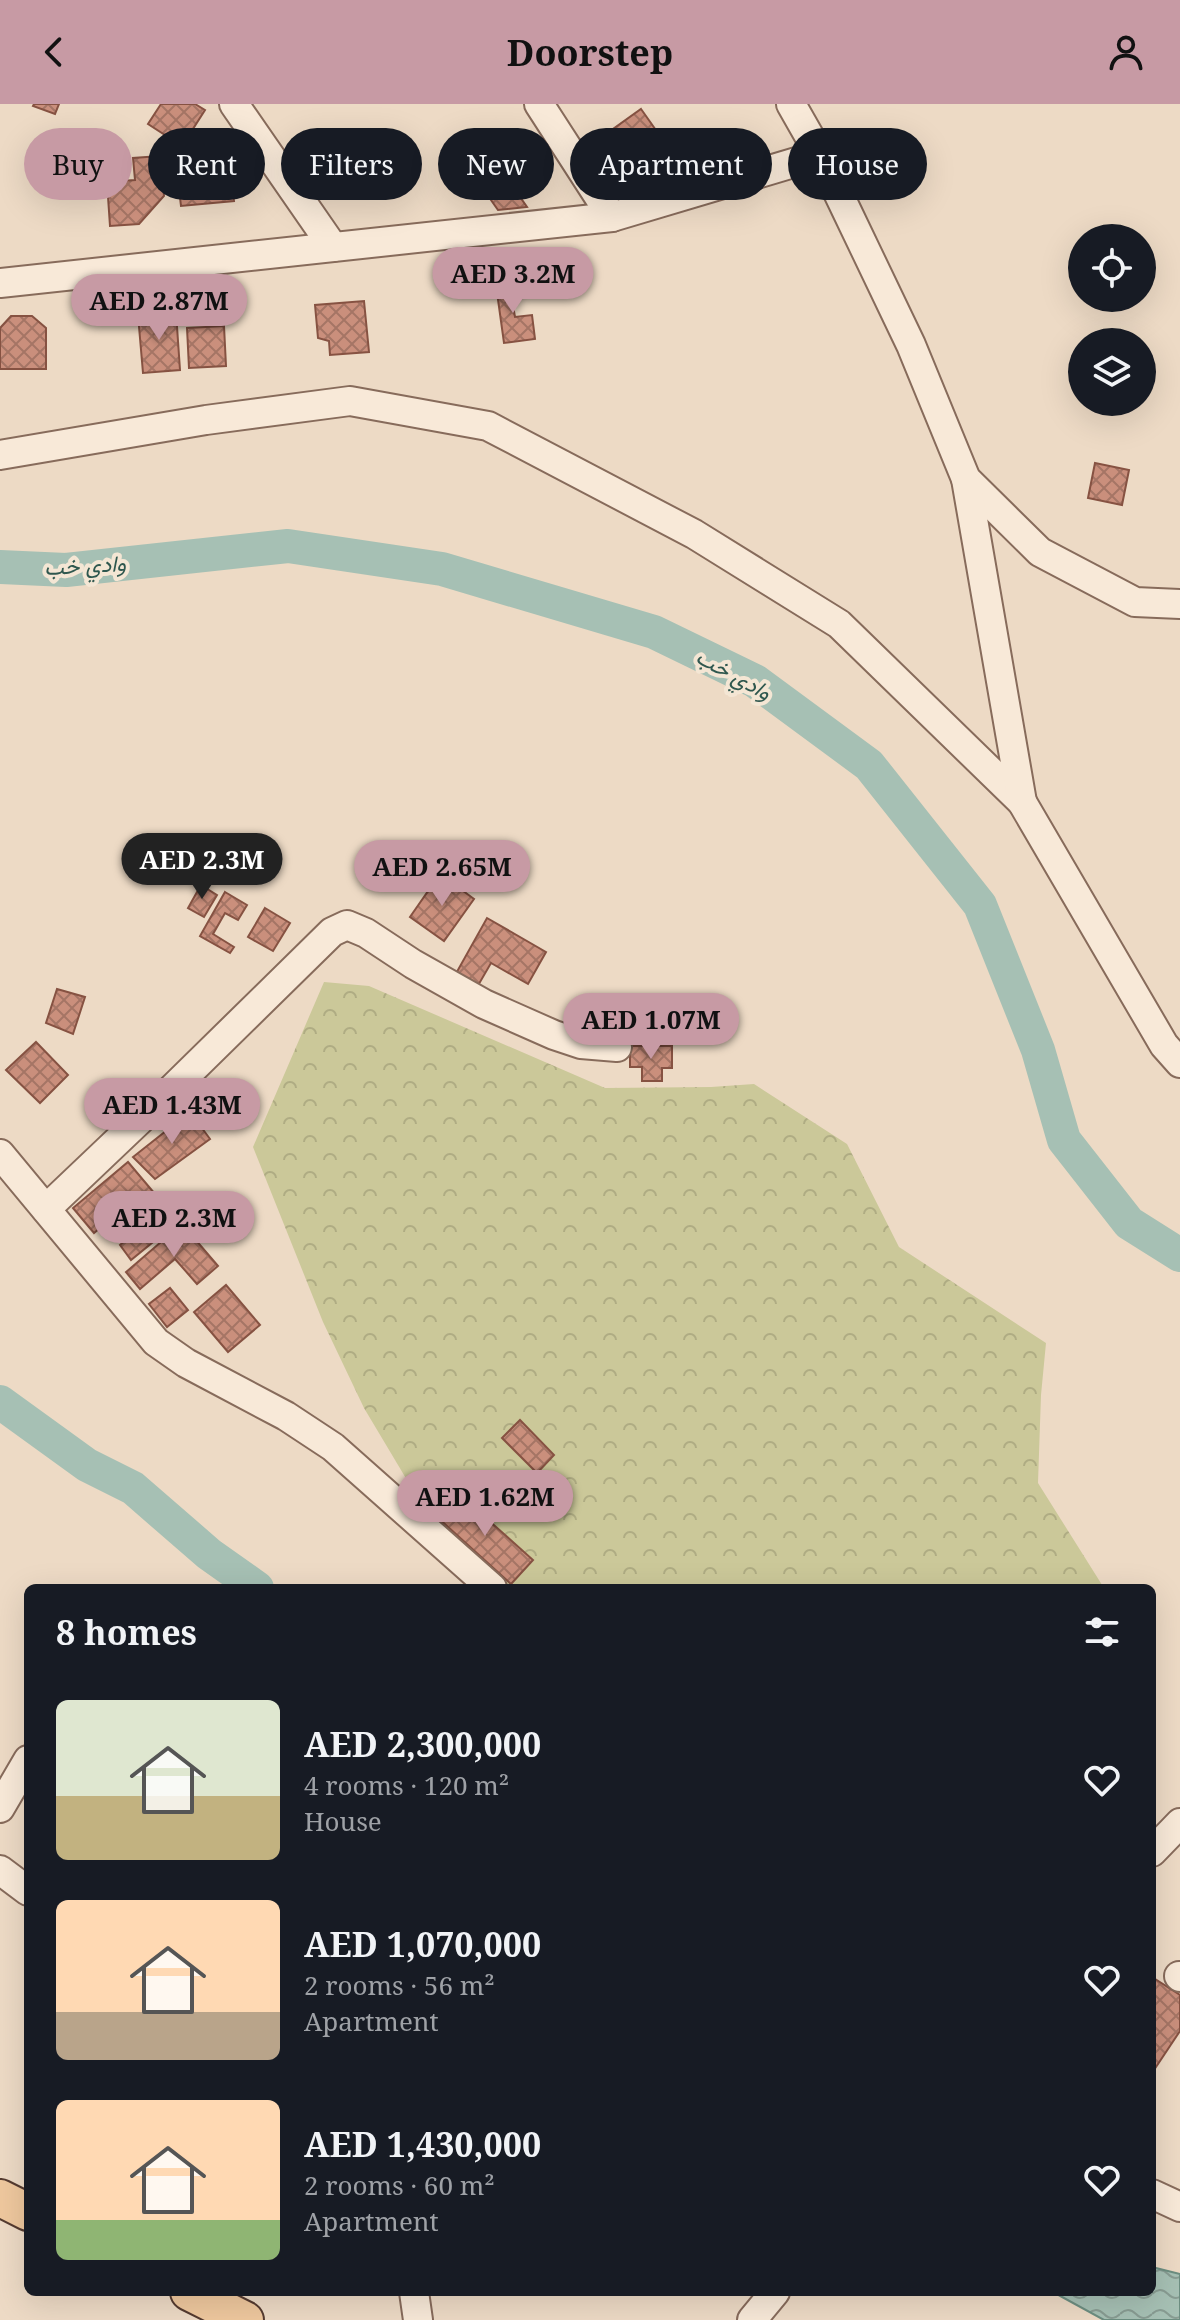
<!DOCTYPE html>
<meta charset="utf-8">
<style>
:root{--surface:#171b24;--page:#242831;--text:#f1f3f6;--muted:#9ea1a6;--accent:#c79aa4}
body{margin:0;font-family:"Noto Serif",Vazirmatn,serif;background:var(--page);color:var(--text);height:100vh;display:flex;flex-direction:column;font-size:30px;white-space:nowrap}
*{box-sizing:border-box;margin:0}
p{font-size:26px;color:var(--muted)}
.icon{flex:none;width:44px;height:44px;fill:none;stroke:currentColor;stroke-width:2;stroke-linecap:round;stroke-linejoin:round}
.map{position:relative;flex:1;overflow:hidden}
.drawer{position:absolute;left:24px;top:1480px;width:1132px;height:712px;display:flex;flex-direction:column;background:var(--surface);border-radius:12px;box-shadow:0 8px 32px #0002}
.drawer>*{flex:none}
.banner{position:absolute;left:24px;top:24px;width:1132px;height:72px;display:flex;gap:16px}
.tools{position:absolute;left:1068px;top:120px;display:grid;gap:16px}
.tools a{display:grid;place-items:center;width:88px;height:88px;border-radius:50%;background:var(--surface);box-shadow:0 8px 32px #0002;font-size:40px}
.price{position:absolute;translate:-50% -68px;padding:0 18px;border-radius:28px;background:var(--accent);color:#111;font-size:26px;line-height:52px;filter:drop-shadow(0 2px 4px #0008)}
.price::after{content:'';position:absolute;left:50%;top:48px;width:24px;height:18px;margin-left:-12px;background:inherit;clip-path:polygon(0 0,100% 0,50% 100%)}
.price.active{background:#222;color:#fff}
ul{padding:0;list-style:none}
li{display:flex;align-items:center;gap:24px;height:200px;padding:0 32px}
li span{display:grid;place-items:center;flex:none;width:224px;height:160px;border-radius:12px;color:#555}
li>.icon{margin-inline-start:auto}
span .icon{width:96px;height:96px;fill:#fffc;stroke-width:1}
li b{font-size:34px}
h2{display:flex;justify-content:space-between;align-items:center;height:96px;padding:0 32px;font-size:34px}
.chip{padding:0 28px;border-radius:36px;background:var(--surface);box-shadow:0 8px 32px #0002;font-size:28px;line-height:72px}
.chip.active{background:var(--accent);color:#111}
header{display:flex;justify-content:space-between;align-items:center;height:104px;padding:0 32px;background:var(--accent);color:#111;font-size:36px;font-weight:700}
.map>svg:first-child{display:block}
.forest{fill:url(#forest-crowns)}
.water{fill:url(#water-waves);stroke:#6d8e81;stroke-width:2}
.lines{fill:none;stroke-linecap:round;stroke-linejoin:round}
.river{stroke:#a6c0b4;stroke-width:34}
.building{fill:url(#building-cross-hatch);stroke:#865242;stroke-width:2}
.minor-casing{stroke:#876b5b;stroke-width:32}
.major-casing{stroke:#553b30;stroke-width:40}
.minor{stroke:#f8e9d8;stroke-width:28}
.major{stroke:#efc89e;stroke-width:36}
.labels{text-anchor:middle;stroke-width:8;stroke-linejoin:round;paint-order:stroke}
.water-label{font-size:22px;font-style:italic;fill:#2f574e;stroke:#f4e6d4}
</style>
<header><svg class="icon" aria-label="back" viewBox="0 0 24 24"><path d="M15 5l-7 7 7 7"/></svg>Doorstep<svg class="icon" aria-label="person" viewBox="0 0 24 24"><circle cx="12" cy="8" r="4"/><path d="M4 21q1-7 8-7t8 7"/></svg></header>
<div class="map">
<svg width="1180" height="2216" viewBox="0 0 1180 2216">
<defs>
<pattern id="forest-crowns" width="20" height="18" patternUnits="userSpaceOnUse" patternTransform="scale(2)"><rect width="20" height="18" fill="#cbc899"/><path d="M2 6a3 3 0 1 1 6 0M12 15a3 3 0 1 1 6 0" fill="none" stroke="#afac83"/></pattern>
<pattern id="water-waves" width="16" height="10" patternUnits="userSpaceOnUse" patternTransform="scale(2)"><rect width="16" height="10" fill="#a6c0b4"/><path d="M0 5q4-4 8 0t8 0" fill="none" stroke="#889c92"/></pattern>
<pattern id="building-cross-hatch" width="8" height="8" patternUnits="userSpaceOnUse" patternTransform="scale(2)"><rect width="8" height="8" fill="#ca8f7c"/><path d="M0 0l8 8M0 8l8-8" fill="none" stroke="#a57565"/></pattern>
</defs>
<rect width="100%" height="100%" fill="#eddac5"/>
<path class="forest" d="M324,878L369,882L605,984L711,983L754,980L847,1040L899,1143L1046,1239L1041,1291L1038,1379L1104,1484H492L432,1418L364,1304L323,1218L253,1043Z"/>
<path class="water" d="M1152,2163L1180,2170V2216H1104L1053,2188H1152Z"/>
<g class="lines">
<g class="river">
<path d="M0,463L66,466L288,442L442,465L654,528L755,577L869,661L980,801L1038,946L1064,1036L1129,1119L1180,1151"/>
<path d="M0,1298L87,1361L133,1384L209,1450L257,1484"/>
</g>
</g>
<g class="building">
<path d="M34,0H59L55,10L33,2Z"/>
<path d="M161,0H195L205,6L182,42L148,20Z"/>
<path d="M641,5L670,46L635,71L606,30Z"/>
<path d="M481,37L527,103L498,106L460,52Z"/>
<path d="M228,46L234,97L181,102L175,51Z"/>
<path d="M160,52L164,92L139,120L110,122L107,78L135,76L133,54Z"/>
<path d="M521,178L523,194L512,196L515,213L532,211L535,235L504,239L496,181Z"/>
<path d="M215,183L218,214L184,217L181,187Z"/>
<path d="M364,197L369,248L330,251L329,237L318,234L315,201Z"/>
<path d="M176,208L180,266L143,269L138,211Z"/>
<path d="M11,212H32L46,224V265H0V224Z"/>
<path d="M224,222L226,262L189,264L187,224Z"/>
<path d="M1095,359L1129,366L1122,401L1088,394Z"/>
<path d="M440,770L474,795L444,837L410,813Z"/>
<path d="M201,781L217,791L204,813L188,804Z"/>
<path d="M225,788L247,801L238,816L225,809L213,830L234,843L230,849L200,832Z"/>
<path d="M265,804L290,819L273,847L248,833Z"/>
<path d="M487,814L546,848L528,880L491,859L476,885L454,873Z"/>
<path d="M57,885L85,893L73,930L46,919Z"/>
<path d="M36,938L68,971L40,999L6,966Z"/>
<path d="M630,942H672V964H662V977H642V963H630Z"/>
<path d="M190,1008L210,1035L155,1075L133,1053Z"/>
<path d="M128,1058L160,1096L140,1113L121,1091L105,1104L113,1113L94,1129L73,1104Z"/>
<path d="M182,1120L218,1162L197,1180L175,1155L140,1185L126,1168Z"/>
<path d="M141,1124L153,1138L131,1156L120,1141Z"/>
<path d="M226,1181L260,1221L228,1248L194,1208Z"/>
<path d="M170,1184L188,1206L167,1223L149,1200Z"/>
<path d="M520,1316L554,1351L537,1369L502,1334Z"/>
<path d="M458,1389L533,1456L511,1480L436,1412Z"/>
<path d="M1152,1873L1180,1891V1927L1152,1969Z"/>
</g>
<g class="lines">
<g class="minor-casing">
<g id="minor">
<path d="M234,0L333,143"/>
<path d="M539,0L612,113"/>
<path d="M791,0L820,51L911,241L966,375L1040,448L1135,498L1180,500"/>
<path d="M0,179L612,113L820,51"/>
<path d="M0,351L206,316L350,297L488,322L694,430L839,520L1022,698L1164,941L1180,959"/>
<path d="M966,375L1022,698"/>
<path d="M0,1050L156,1238L186,1259L286,1312L333,1343L492,1484"/>
<path d="M46,1105L168,989L332,828L347,821L366,829L413,860L484,900L554,931L581,940L617,943"/>
<path d="M0,1704L28,1656"/>
<path d="M1152,1748L1180,1719"/>
<path d="M0,1766L28,1787"/>
<path d="M1179,1872L1180,1873"/>
<path d="M1152,2090L1180,2103"/>
<path d="M414,2188L418,2216"/>
<path d="M752,2216L775,2188"/>
</g>
</g>
<g class="major-casing">
<g id="major">
<path d="M0,2094L28,2108"/>
<path d="M189,2188L245,2216"/>
</g>
</g>
<use href="#minor" class="minor"/>
<use href="#major" class="major"/>
</g>
<g class="labels">
<g class="water-label">
<text transform="translate(85 461) rotate(-3)" y="8">وادي خب</text>
<text transform="translate(734 570) rotate(29)" y="8">وادي خب</text>
</g>
</g>
</svg>
<div class="tools">
<a><svg class="icon" aria-label="locate" viewBox="0 0 24 24"><circle cx="12" cy="12" r="6"/><path d="M12 2v4M12 18v4M2 12h4M18 12h4"/></svg></a>
<a><svg class="icon" aria-label="layers" viewBox="0 0 24 24"><path d="M12 4l9 5-9 5-9-5zM3 14l9 5 9-5"/></svg></a>
</div>
<b class="price" style="left:513px;top:211px">AED 3.2M</b>
<b class="price" style="left:159px;top:238px">AED 2.87M</b>
<b class="price active" style="left:202px;top:797px">AED 2.3M</b>
<b class="price" style="left:442px;top:804px">AED 2.65M</b>
<b class="price" style="left:651px;top:957px">AED 1.07M</b>
<b class="price" style="left:172px;top:1042px">AED 1.43M</b>
<b class="price" style="left:174px;top:1155px">AED 2.3M</b>
<b class="price" style="left:485px;top:1434px">AED 1.62M</b>
<div class="banner">
<a class="chip active">Buy</a>
<a class="chip">Rent</a>
<a class="chip">Filters</a>
<a class="chip">New</a>
<a class="chip">Apartment</a>
<a class="chip">House</a>
</div>
<section class="drawer">
<h2>8 homes<svg class="icon" aria-label="filters" viewBox="0 0 24 24"><path d="M4 7h16M4 17h16"/><circle cx="9" cy="7" r="2"/><circle cx="15" cy="17" r="2"/></svg></h2>
<ul>
<li><span style="background:linear-gradient(#dfe7d0 60%,#c2b280 0)"><svg class="icon" aria-label="home" viewBox="0 0 24 24"><path d="M3 11l9-7 9 7M6 9v11h12V9"/></svg></span><div><b>AED 2,300,000</b><p>4 rooms · 120 m²</p><p>House</p></div><svg class="icon" aria-label="heart" viewBox="0 0 24 24"><path d="M12 20l-8-8c-3-5 5-10 8-4 3-6 11-1 8 4z"/></svg></li>
<li><span style="background:linear-gradient(#ffd9b3 70%,#b9a48a 0)"><svg class="icon" aria-label="home" viewBox="0 0 24 24"><path d="M3 11l9-7 9 7M6 9v11h12V9"/></svg></span><div><b>AED 1,070,000</b><p>2 rooms · 56 m²</p><p>Apartment</p></div><svg class="icon" aria-label="heart" viewBox="0 0 24 24"><path d="M12 20l-8-8c-3-5 5-10 8-4 3-6 11-1 8 4z"/></svg></li>
<li><span style="background:linear-gradient(#ffd9b3 75%,#8fb573 0)"><svg class="icon" aria-label="home" viewBox="0 0 24 24"><path d="M3 11l9-7 9 7M6 9v11h12V9"/></svg></span><div><b>AED 1,430,000</b><p>2 rooms · 60 m²</p><p>Apartment</p></div><svg class="icon" aria-label="heart" viewBox="0 0 24 24"><path d="M12 20l-8-8c-3-5 5-10 8-4 3-6 11-1 8 4z"/></svg></li>
</ul>
</section>
</div>
